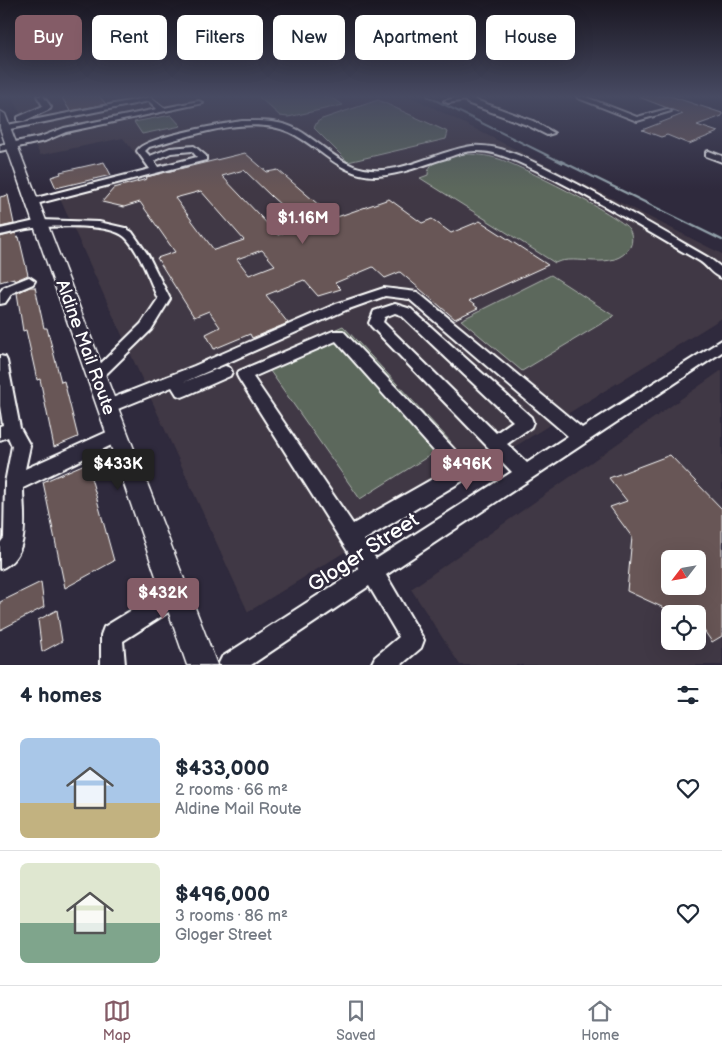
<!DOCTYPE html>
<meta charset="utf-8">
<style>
:root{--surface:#fff;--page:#f6f6f7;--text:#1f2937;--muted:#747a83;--line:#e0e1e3;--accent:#845c67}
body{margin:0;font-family:"Balsamiq Sans",sans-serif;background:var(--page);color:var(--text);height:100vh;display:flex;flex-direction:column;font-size:19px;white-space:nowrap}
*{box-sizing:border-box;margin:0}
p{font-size:16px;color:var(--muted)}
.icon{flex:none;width:28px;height:28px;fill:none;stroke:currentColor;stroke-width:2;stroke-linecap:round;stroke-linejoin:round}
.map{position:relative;height:665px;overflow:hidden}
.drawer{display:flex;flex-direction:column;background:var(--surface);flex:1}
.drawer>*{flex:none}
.banner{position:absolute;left:15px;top:15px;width:692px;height:45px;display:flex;gap:10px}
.needle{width:32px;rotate:239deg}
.controls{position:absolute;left:661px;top:550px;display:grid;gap:10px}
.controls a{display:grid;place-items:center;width:45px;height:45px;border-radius:8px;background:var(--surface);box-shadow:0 5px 20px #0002;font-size:25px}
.price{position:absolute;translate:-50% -42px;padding:0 11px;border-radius:5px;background:var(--accent);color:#fff;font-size:16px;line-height:32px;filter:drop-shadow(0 1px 2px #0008)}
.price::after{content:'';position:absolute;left:50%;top:30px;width:15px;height:11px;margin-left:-8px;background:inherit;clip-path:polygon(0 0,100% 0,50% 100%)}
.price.current{background:#222;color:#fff}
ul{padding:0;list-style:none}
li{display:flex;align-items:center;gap:15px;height:125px;padding:0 20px}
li+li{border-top:1px solid var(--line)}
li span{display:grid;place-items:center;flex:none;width:140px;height:100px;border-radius:8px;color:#555}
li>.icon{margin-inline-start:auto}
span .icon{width:60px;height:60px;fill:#fffc;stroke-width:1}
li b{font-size:21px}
h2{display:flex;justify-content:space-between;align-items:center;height:60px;padding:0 20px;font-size:21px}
.tag{padding:0 18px;border-radius:8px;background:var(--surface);box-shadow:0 5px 20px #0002;font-size:18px;line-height:45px}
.tag.current{background:var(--accent);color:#fff}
.menu{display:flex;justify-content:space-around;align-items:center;height:70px;border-top:1px solid var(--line);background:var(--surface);font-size:14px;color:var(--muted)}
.menu a{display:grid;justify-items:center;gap:2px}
.menu .current{color:var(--accent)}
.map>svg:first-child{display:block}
.built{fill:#403844;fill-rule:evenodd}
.green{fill:#5b675c;stroke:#adb3ae}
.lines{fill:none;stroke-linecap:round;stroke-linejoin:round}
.stream-far1{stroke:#92a1aa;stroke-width:2}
.stream{stroke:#92a1aa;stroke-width:2.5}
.building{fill:#685756;stroke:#fff;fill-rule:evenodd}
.minor-casing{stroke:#fff;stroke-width:4}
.major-casing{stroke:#fff;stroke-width:3}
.minor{fill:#2f2a3d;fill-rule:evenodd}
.major{fill:#2f2a3d;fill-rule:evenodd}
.labels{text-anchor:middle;stroke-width:5;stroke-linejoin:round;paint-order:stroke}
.street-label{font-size:18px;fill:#fff;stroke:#2f2a3d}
.near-street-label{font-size:21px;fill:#fff;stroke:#2f2a3d}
</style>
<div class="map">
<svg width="722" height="665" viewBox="0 0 722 665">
<rect width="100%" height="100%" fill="#2f2a3d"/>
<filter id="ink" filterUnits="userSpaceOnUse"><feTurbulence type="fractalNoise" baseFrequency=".02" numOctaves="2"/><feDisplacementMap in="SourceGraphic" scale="10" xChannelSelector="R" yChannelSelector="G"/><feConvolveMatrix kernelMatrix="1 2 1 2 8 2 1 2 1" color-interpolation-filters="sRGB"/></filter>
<g filter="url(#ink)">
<g class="built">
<path d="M12,96H410L722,254V318L248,612L56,190L100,179L102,181L141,171L146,167L123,138L40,155Z"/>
<path d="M722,370V665H460L411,589ZM670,559H698V586H670ZM670,614H698V641H670Z"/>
</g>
<g class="green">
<path d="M265,96C289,96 323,89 343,105L288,117L280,116L259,97Z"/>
<path d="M378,100L448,132L446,139L348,162L314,128L317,122L322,119Z"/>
<path d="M171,115L181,126L142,134L134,122Z"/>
<path d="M461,154C474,154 487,155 499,159C517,164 620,216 629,229C632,234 633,241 630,247C614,273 576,253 555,263L420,178L428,175C428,159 448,156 461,154Z"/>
<path d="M551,275L614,316L522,371L461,320Z"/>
<path d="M343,326L451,442L360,499L263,361Z"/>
</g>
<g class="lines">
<path class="stream-far1" d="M427,96L563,163"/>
<path class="stream" d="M561,161L722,240"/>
</g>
<g class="building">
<path d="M61,96H99L106,104L70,111Z"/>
<path d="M640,96H670L722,113V116L697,125L718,132L689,144L667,135L661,137L642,130L683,114L639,97Z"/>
<path d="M245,153L267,172L278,170L334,218L389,199L422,223L432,219L451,233L480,221L548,265L469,301L478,308L455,319L400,272L385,278L373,267L335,283L341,289L318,296L304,280L266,295L288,323L252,338L250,334L214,349L206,334L220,327L209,311L194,317L157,258L175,252L140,202L124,207L102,202L114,188L147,179L146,177ZM244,170L272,197L303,225L278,235L222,176ZM201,191L244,240L214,250L175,198ZM262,250L275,265L249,275L237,259Z"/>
<path d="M104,162L111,175L56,188L51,177L61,174L60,172Z"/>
<path d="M8,195L14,224L0,227V197Z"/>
<path d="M16,233L17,238L19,237L28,275L14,281V278L0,282V237Z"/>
<path d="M30,287H35L44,328H47L61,382L64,381L78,437L54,447L40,379L37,380L26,330L23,331L17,293Z"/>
<path d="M670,455L722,509V636L712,642L698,622V614H677L627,591L632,537L610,507L627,501L609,478ZM670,559H698V586H670Z"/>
<path d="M87,463L114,561L65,588L43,482Z"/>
<path d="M41,582L44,607L0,630V602Z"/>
<path d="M57,610L62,641L42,652L38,620Z"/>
</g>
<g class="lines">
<g class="minor-casing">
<g id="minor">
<path d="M37,96H43L51,107L50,109L24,121H18V117L43,106Z"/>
<path d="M462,96H474L471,98L473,99L533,121L554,133L547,135L527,125L467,103L465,100L448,103L444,101Z"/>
<path d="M577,96H583L637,117L667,109L671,111L637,121L578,98Z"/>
<path d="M150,97L164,108L199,101L203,103L66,132L45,141L0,151V145L40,137L64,128L157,109L149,101L5,130H2V126Z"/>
<path d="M242,121C261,121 280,120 298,130C320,142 338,164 364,169C400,176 436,151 472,146C503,144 531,161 558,174C610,200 659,229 709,258L722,268V278C713,276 708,267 701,262C693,257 683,252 675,247C624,217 572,186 518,162C505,156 490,150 475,151C466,151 457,154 449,157C425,164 401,175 376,176C339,176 320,146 289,132C249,114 190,136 149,147L145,151L150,156L170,148L194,146L206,156V160L32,205L27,202L28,200L150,169L137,151C143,137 224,124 242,121ZM192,151L197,157L158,167L154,161L171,153Z"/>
<path d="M709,151L722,156V162L706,156V152Z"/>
<path d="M40,220L99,222L125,228L132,232L148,255L170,299L151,330L101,379L96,381L91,379L89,375L141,324L158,299C150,281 139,250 125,237C109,223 55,226 34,228C23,229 11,233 0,235V229Z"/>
<path d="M29,277L35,281L33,284L12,293L5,303L0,304V292L4,287Z"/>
<path d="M384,288L417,292L582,428L722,340V352L386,575L424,640L421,648L401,665H371L375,657L399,637L369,586L251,665H218L222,657L359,569L239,379L237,375L239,371L333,331H343L469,465L472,471L469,477L364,540L376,559L512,472L371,326L369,323L374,311L395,304L411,309L531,417L533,422L531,427L507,444L527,463L568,436L409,299L385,296L346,310L184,382L225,366L230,368L232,372L230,376L187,395L182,397L177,395L172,387L108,413L102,412L100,407L102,402L194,366L336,304ZM395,313L401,315L513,421L496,433L383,322L385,317ZM336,341L450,469L353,524L253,377Z"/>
<path d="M0,356L5,357L7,361L20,428L30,446L25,469L118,427L124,429L126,434L124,439L23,488C23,515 32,556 0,569V543L4,538L5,483L12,446L8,437L0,440V426L3,425L0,406Z"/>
<path d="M176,583L184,586L187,594L184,602L123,641L125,665H101V635L104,627Z"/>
</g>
</g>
<g class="major-casing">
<path id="major" d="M0,111L5,114L217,665H187L0,128Z"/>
</g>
<use href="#minor" class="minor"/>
<use href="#major" class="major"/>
</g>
</g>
<linearGradient id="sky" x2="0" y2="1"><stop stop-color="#1a1722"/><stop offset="0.51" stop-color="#474a62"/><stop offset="1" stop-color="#474a62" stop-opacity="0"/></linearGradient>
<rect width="722" height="189" fill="url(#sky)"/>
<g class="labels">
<g class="street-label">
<text transform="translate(86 347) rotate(70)" y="6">Aldine Mail Route</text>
</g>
<g class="near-street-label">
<text transform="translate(363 552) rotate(-33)" y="7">Gloger Street</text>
</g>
</g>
</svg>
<div class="controls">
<a><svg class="needle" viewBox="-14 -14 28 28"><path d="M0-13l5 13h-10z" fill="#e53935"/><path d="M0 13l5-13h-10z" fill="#747a83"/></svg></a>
<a><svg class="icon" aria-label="locate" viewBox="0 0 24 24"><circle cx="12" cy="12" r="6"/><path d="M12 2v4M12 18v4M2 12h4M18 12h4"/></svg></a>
</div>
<b class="price" style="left:303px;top:245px">$1.16M</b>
<b class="price current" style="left:118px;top:491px">$433K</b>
<b class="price" style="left:467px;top:491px">$496K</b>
<b class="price" style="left:163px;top:620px">$432K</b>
<div class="banner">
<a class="tag current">Buy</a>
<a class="tag">Rent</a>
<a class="tag">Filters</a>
<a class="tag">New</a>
<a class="tag">Apartment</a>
<a class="tag">House</a>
</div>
</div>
<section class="drawer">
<h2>4 homes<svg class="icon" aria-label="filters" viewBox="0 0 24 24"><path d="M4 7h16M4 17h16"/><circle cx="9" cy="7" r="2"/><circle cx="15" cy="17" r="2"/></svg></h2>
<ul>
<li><span style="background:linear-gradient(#a9c7e8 65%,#c2b280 0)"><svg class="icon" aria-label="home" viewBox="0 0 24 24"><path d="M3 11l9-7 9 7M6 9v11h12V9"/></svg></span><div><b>$433,000</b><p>2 rooms · 66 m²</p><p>Aldine Mail Route</p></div><svg class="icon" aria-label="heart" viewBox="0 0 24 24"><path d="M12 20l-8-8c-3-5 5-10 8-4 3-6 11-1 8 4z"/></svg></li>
<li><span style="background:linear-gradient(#dfe7d0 60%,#7fa58c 0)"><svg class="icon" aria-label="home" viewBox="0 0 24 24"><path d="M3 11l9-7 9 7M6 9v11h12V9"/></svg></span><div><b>$496,000</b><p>3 rooms · 86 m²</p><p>Gloger Street</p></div><svg class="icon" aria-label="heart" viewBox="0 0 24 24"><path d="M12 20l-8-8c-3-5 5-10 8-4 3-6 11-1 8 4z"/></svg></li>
</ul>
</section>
<nav class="menu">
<a class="current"><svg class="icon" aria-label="map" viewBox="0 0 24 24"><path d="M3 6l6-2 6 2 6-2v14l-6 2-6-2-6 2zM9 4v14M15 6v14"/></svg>Map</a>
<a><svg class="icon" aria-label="saved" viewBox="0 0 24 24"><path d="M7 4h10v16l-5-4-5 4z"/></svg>Saved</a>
<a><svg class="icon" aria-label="home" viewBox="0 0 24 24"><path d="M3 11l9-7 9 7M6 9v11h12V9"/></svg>Home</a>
</nav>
